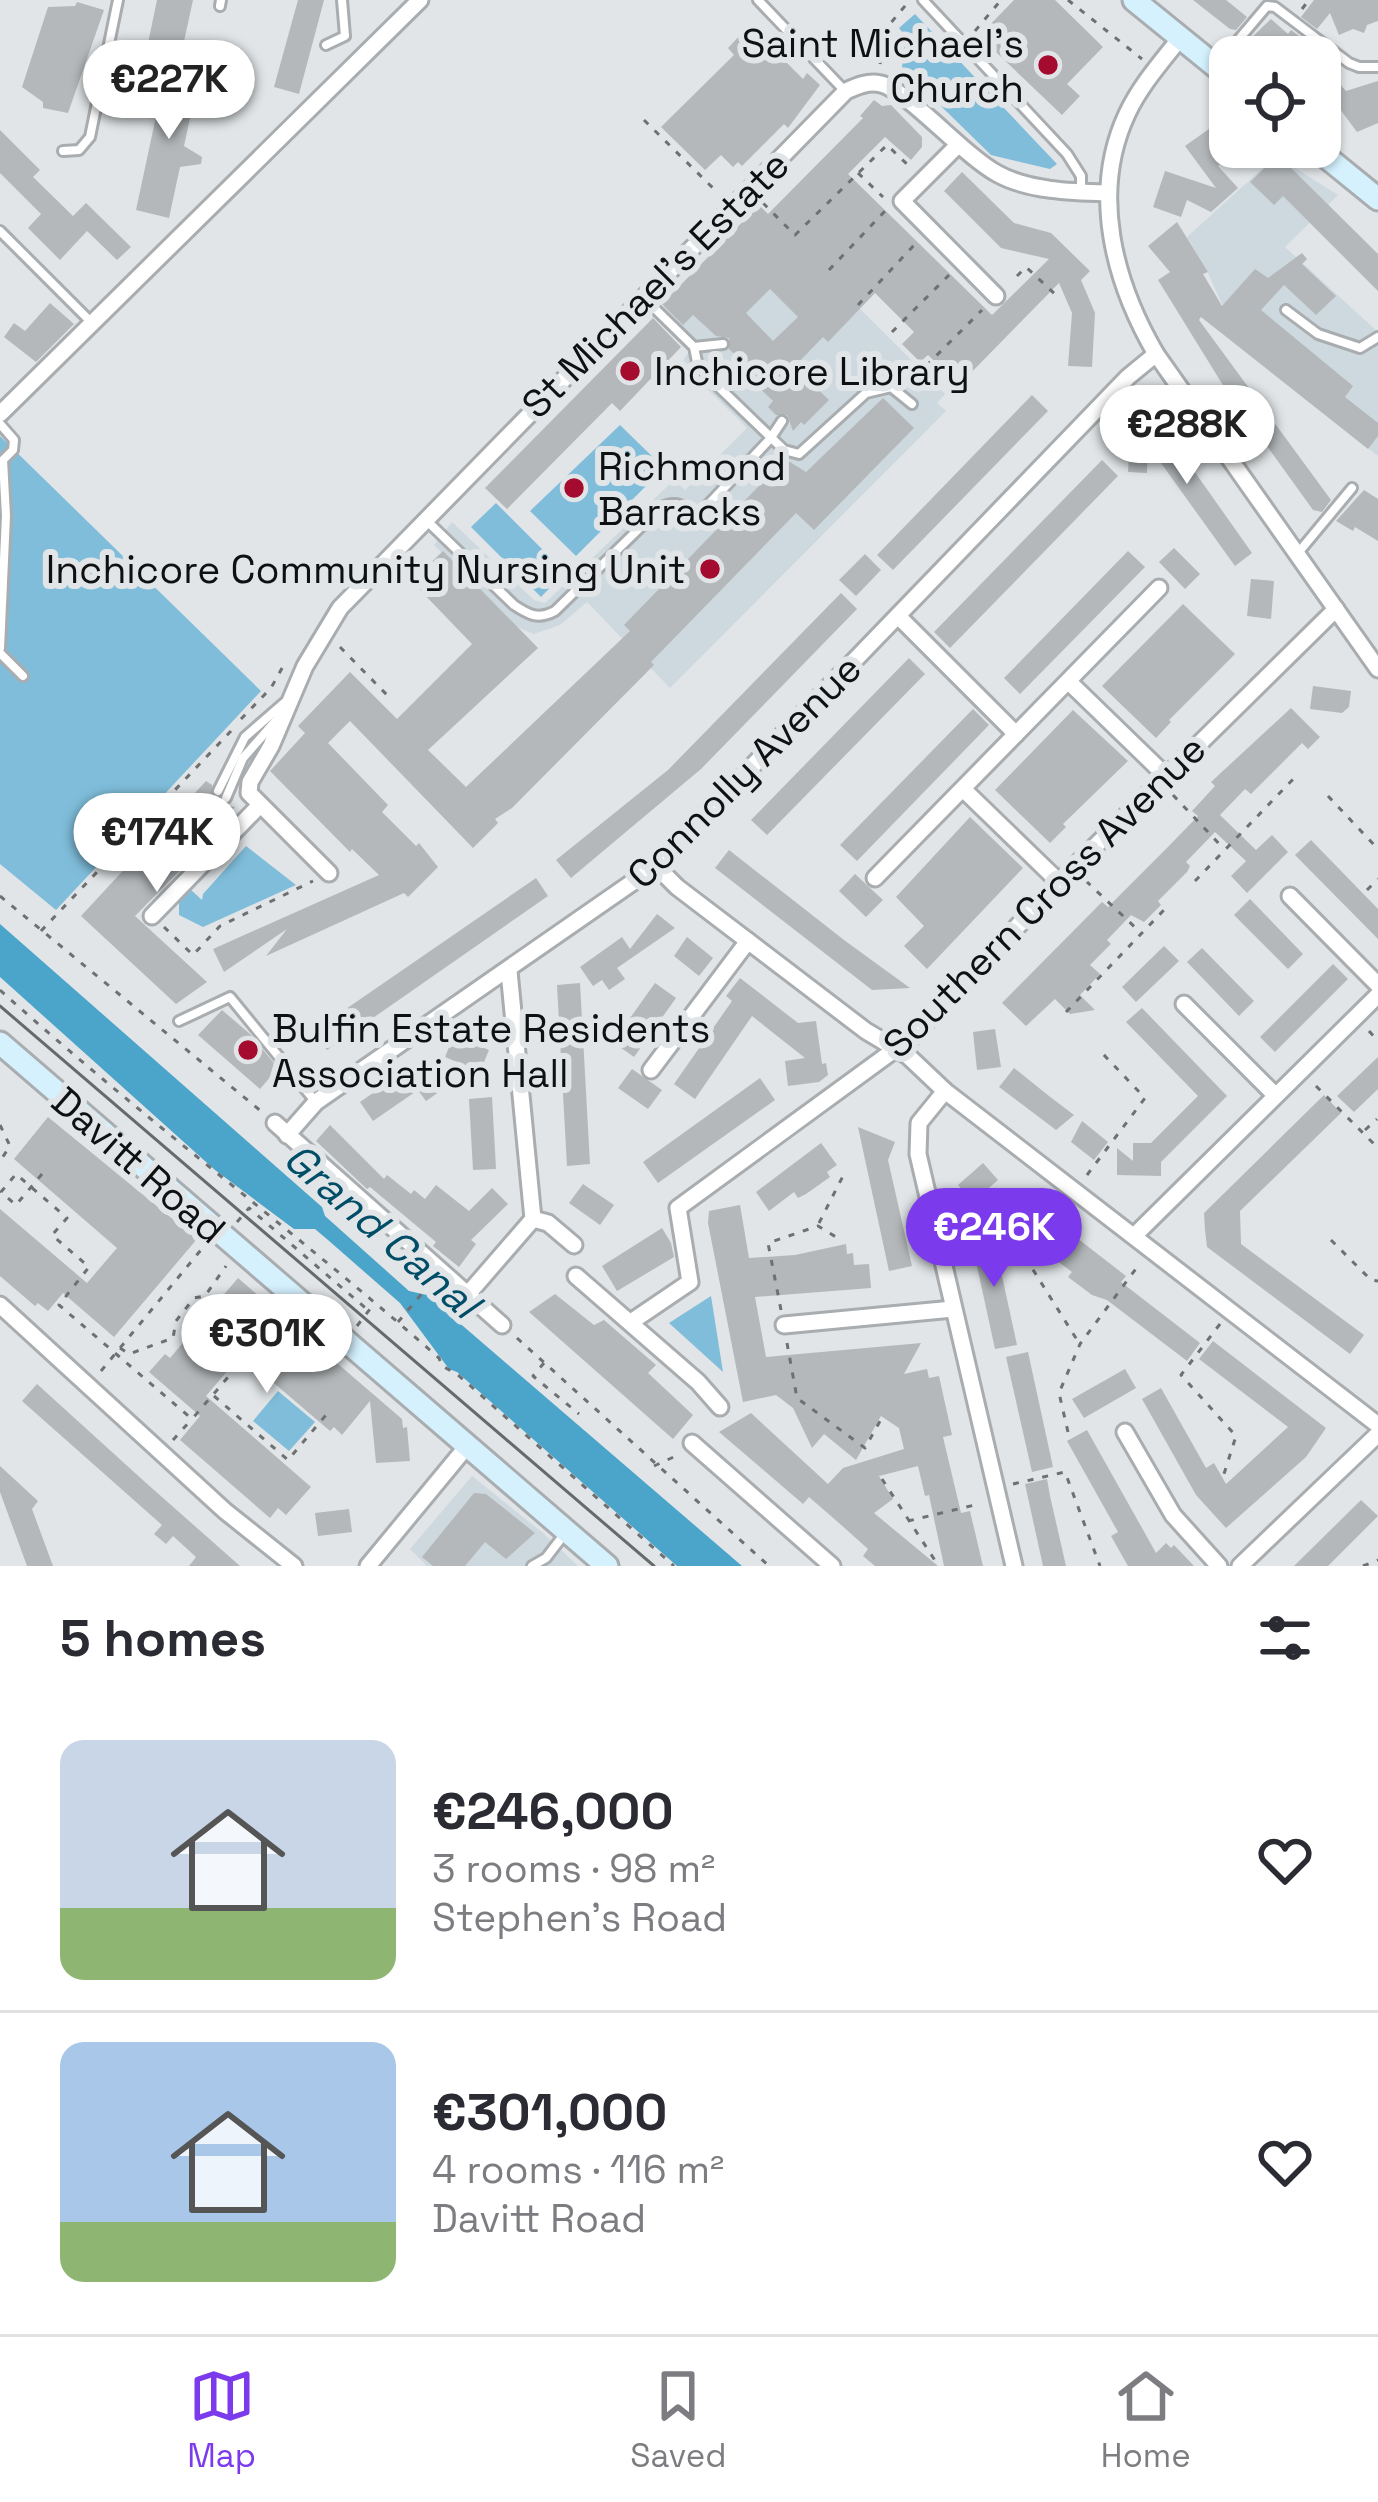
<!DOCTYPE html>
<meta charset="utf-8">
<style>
:root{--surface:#fff;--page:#f2f2f3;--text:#2b2b33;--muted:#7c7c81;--line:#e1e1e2;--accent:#7c3aed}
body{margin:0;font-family:"Space Grotesk",sans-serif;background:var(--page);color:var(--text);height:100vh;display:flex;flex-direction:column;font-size:45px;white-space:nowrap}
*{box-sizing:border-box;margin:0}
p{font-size:39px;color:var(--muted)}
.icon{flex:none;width:66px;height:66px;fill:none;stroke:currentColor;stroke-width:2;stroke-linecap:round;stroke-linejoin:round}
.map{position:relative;height:1566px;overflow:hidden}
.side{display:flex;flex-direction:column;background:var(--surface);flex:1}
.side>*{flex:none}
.tools{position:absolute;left:1209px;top:36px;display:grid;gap:24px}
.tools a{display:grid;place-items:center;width:132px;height:132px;border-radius:24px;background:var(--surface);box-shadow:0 3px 9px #0004;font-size:60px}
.price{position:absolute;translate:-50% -102px;padding:0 27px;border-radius:42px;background:#fff;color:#222;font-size:39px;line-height:78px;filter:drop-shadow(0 3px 6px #0008)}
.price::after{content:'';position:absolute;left:50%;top:72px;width:36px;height:27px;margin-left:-18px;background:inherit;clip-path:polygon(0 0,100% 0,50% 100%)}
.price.current{background:var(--accent);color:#fff}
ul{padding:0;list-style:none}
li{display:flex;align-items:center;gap:36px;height:300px;padding:0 60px}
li+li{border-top:3px solid var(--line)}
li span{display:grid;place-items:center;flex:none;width:336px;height:240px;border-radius:24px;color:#555}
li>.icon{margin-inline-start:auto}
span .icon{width:144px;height:144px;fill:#fffc;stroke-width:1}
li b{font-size:51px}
h2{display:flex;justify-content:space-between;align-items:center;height:144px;padding:0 60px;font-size:51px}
.tab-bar{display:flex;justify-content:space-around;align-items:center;height:168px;border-top:3px solid var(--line);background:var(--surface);font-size:33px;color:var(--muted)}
.tab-bar a{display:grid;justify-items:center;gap:6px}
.tab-bar .current{color:var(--accent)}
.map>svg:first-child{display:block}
.built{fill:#ced9df}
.green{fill:#7fbdda}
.water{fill:#4ba4c9}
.building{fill:#b4b8ba;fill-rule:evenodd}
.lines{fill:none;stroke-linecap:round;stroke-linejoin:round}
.lane-casing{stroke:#a9adaf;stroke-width:14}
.street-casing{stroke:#a9adaf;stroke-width:21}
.secondary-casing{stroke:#a9adaf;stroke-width:27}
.path{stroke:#6e7071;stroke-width:3;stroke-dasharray:6 9;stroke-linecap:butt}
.lane{stroke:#fff;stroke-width:8}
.street{stroke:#fff;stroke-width:15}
.secondary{stroke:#d5f1fe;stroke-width:21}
.tram{stroke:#67696a;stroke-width:3}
.poi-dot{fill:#a50a2f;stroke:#e1e5e7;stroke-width:4.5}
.labels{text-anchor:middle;stroke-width:12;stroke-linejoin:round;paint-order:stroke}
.poi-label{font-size:39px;fill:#0f1011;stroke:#e1e5e7;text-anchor:start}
.street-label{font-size:39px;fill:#0f1011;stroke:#e1e5e7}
.water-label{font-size:42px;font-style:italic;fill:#004d67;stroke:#e1e5e7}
</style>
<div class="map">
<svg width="1378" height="1566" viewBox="0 0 1378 1566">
<rect width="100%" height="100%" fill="#e1e5e7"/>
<g class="built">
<path d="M1276,156L1338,195L1285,247L1378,332V456L1243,350L1207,271L1187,237Z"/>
<path d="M760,208L945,394L937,403L946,411L670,688L587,602L560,625L534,634L514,626L434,545L452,522L534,600L545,603L674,480L685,490L747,428L681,363L689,352L654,316Z"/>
<path d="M472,1476L543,1533L578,1566H427L410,1549Z"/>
</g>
<g class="green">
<path d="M915,14L1057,164L1050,169L991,155L902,68L905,36L899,28Z"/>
<path d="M620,425L664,468L576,556L530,511Z"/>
<path d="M0,436L261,691L56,910L0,864Z"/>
<path d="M496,503L565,572L541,597L471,527Z"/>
<path d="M246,846L296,885L203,927L179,915V900L190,889L202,900L203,894Z"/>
<path d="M711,1296L723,1372L669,1323Z"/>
<path d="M278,1391L315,1422L289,1451L253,1421Z"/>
</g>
<path class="water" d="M0,924L322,1207L325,1216L409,1291L427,1295L742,1566H677L457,1372L449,1369L400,1303L328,1240L315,1229H294L215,1170L0,977Z"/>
<g class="building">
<path d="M157,0H193L181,55L147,48Z"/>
<path d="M298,0H324L299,94L274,87Z"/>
<path d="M1014,0H1055L1103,47L1067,84L1080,96L1062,115L979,36Z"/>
<path d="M1193,0H1226L1247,17L1236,30L1230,29Z"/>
<path d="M1314,0H1378V21L1367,25L1364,33L1353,29L1339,35L1330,13L1317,29L1301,17Z"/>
<path d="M77,2L104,10L68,113L43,108V102L22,87L48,7L75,6Z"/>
<path d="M1271,19L1288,34L1291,30L1306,41L1300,48L1309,57H1265L1248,41Z"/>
<path d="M744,31L752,38L757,33L803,79L807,73L820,85L788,128L784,124L742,166L738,162L733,167L721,155L705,170L661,127L734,55L728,48Z"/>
<path d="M1320,62L1346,91L1378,81V123L1357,132L1331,97L1320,106Z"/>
<path d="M167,65L200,72L184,146L202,157L201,164L180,167L169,218L136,210Z"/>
<path d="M874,100L882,106L891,105L922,137V147L911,160L885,137L848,174L992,315L1049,259L1001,248L944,191L962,172L1014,223L1051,233L1090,271L1081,280L1095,313L1092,367L1068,366L1072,313L1059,283L959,385L928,355L920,362L902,344L914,332L875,293L828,342L823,337L794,367L829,400L804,425L801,422L793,431L787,415H776L768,407L773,401L745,374L750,369L729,349V338L716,336L693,315L683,325L662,304L759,205L768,214L863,118L860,116ZM770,289L798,317L773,341L746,313Z"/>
<path d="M1216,124L1234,148L1220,159L1223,162L1218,166L1238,188L1211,212L1187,200L1181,217L1153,207L1165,171L1216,188L1185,146Z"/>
<path d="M0,130L40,170L33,177L73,216L86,203L131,247L117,260L87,231L60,260L28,228L41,214L0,173Z"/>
<path d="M1278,155L1378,254V291L1283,196L1274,205L1250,182Z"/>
<path d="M1177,222L1208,272L1203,274L1222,306L1255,269L1268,278L1302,253L1307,259L1302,264L1336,296L1316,315L1284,285L1261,310L1353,386L1345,397L1378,423V436L1368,449L1201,317L1199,320L1331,500L1322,512L1313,510L1221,382L1158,280L1170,272L1148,246Z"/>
<path d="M50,303L74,324L36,362L4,337L14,323L25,331Z"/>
<path d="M653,318L681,347L620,411L612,403L507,509L485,488Z"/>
<path d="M1032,395L1048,411L893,570L877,555Z"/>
<path d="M883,398L914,428L814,530L796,513L651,662L654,665L512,808L495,819L498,823L473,848L350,721L328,743L388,805L382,812L416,846L419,843L438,867L408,897L404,893L266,956L287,929L224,972L213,949L379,875L352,849L350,852L270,771L305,733L298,726L350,672L397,719L472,644L420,590L424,586L416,577L443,551L538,648L428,750L466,787L630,631L624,625L785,459L806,472Z"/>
<path d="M1130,431L1172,433L1190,459L1187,461L1252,553L1235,566L1148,445L1147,473L1128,472Z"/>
<path d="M1102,460L1118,476L950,648L934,632Z"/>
<path d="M1364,490L1378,499V541L1355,527L1353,531L1336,521Z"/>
<path d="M1174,548L1200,574L1185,589L1159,562Z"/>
<path d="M1128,551L1145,567L1020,694L1004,678Z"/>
<path d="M865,554L881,570L856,596L839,580Z"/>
<path d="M1251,579L1274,581L1271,619L1247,616Z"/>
<path d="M841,593L857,609L701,769L571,878L556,860L668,770Z"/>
<path d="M1183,604L1235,654L1169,720L1171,722L1156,738L1102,686Z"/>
<path d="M909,658L925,674L767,835L751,820Z"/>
<path d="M1313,686L1351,691L1349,707L1342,713L1310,709Z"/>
<path d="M1291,708L1320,737L1308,749L1302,743L1251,794L1245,789L1220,815L1256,850L1272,835L1288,852L1247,893L1231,876L1246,861L1215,832L1186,862L1190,866L1187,872L1158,901L1161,905L1144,922L1131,915L1107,940L1111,944L1090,965L1100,974L1080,995L1095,1010L1070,1014L1055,999L1026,1026L1002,1003L1102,902L1108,907L1165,850L1198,816L1192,811L1215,786L1211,782Z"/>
<path d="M973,709L989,725L857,861L840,845Z"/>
<path d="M1073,710L1128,761L1063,824L1066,827L1050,843L995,790Z"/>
<path d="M206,781L212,785V796L222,805L235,807L205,839L208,842L135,916L207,982L176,1004L81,916Z"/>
<path d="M970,817L1023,868L927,969L904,946L924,926L896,897Z"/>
<path d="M1311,840L1378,909V939L1295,855Z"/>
<path d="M729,850L844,940L910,988L872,990L715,868Z"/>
<path d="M855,874L883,900L866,917L839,891Z"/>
<path d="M536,878L548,896L327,1050L314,1031Z"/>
<path d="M1250,899L1303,954L1288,969L1234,915Z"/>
<path d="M657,914L675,928L617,968L625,979L609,990L602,980L593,986L580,967L622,937L630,949Z"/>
<path d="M687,937L713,958L699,976L674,956Z"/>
<path d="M1164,946L1179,961L1136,1002L1122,987Z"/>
<path d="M1202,948L1254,1001L1239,1016L1187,962Z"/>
<path d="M1333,964L1348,979L1275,1052L1260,1037Z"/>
<path d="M740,978L798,1023L816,1021L822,1064L826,1063L828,1075L819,1082L788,1086L785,1061L805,1058L752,1016L695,1099L674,1084L732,1001L726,996Z"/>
<path d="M580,983L590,1164L567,1166L557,985Z"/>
<path d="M655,983L676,998L634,1057L613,1042Z"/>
<path d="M1142,1008L1227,1096L1161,1162V1176L1117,1175V1148L1133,1161V1143H1151L1198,1096L1126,1022Z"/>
<path d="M222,1010L250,1034L278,1068L260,1089L198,1035Z"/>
<path d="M995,1029L1001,1067L977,1070L973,1032Z"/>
<path d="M454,1035L489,1050L480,1072L445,1057Z"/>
<path d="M428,1055L449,1085L426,1101L418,1090L373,1121L360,1102Z"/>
<path d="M1378,1057V1089L1354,1112L1337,1096Z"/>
<path d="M1014,1068L1049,1096L1074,1115L1056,1130L999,1087Z"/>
<path d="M632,1069L662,1090L648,1109L618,1088Z"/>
<path d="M760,1078L775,1100L658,1183L643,1162Z"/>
<path d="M1324,1095L1341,1113L1240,1211L1241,1244L1364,1335L1350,1354L1207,1247L1205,1230L1204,1213Z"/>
<path d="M492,1097L496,1169L473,1170L469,1099Z"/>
<path d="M48,1117L197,1239L114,1337L63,1293L48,1311L38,1303L35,1306L0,1276V1209L87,1283L117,1248L14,1159Z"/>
<path d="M1082,1121L1108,1142L1094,1160L1071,1142Z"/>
<path d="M330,1125L384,1179L387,1175L411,1194L414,1190L425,1199L436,1185L469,1211L492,1188L508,1204L471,1240L476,1244L459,1267L433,1246L436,1242L370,1187L367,1189L316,1141Z"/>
<path d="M858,1127L895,1142L888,1160L912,1266L889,1271Z"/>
<path d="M821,1143L837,1165L827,1172L830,1177L806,1194L798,1198L794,1192L769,1211L756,1192Z"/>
<path d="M983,1163L998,1180L973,1202L958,1185Z"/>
<path d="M583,1184L614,1205L600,1225L569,1203Z"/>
<path d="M1024,1197L1126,1276L1121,1282L1200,1343L1187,1361L1107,1300L1092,1295L1068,1277L1072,1272L1005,1222Z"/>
<path d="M740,1205L749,1258L795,1255L846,1244L847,1254L853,1253L854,1265L869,1264L871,1288L755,1297L766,1357L921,1343L904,1374L927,1369L929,1378L939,1376L952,1435L943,1437L961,1513L970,1511L983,1566H944L929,1495L925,1496L918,1466L879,1476L893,1499L874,1513L938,1566H875L863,1556L868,1549L839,1523L809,1497L803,1504L719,1432L751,1413L828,1484L843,1468L904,1449L899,1428L881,1416L856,1460L824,1434L812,1448L793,1408L776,1395L743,1402L708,1223L709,1211Z"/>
<path d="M662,1228L671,1243L674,1257L617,1291L602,1266Z"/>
<path d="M992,1230L1017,1345L995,1349L970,1234Z"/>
<path d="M238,1278L402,1419L403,1428L407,1427L410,1461L376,1463L370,1401L342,1435L334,1427L330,1431L241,1355L206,1396L311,1487L286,1515L278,1508L270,1518L180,1440L200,1416L149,1372L165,1354L170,1358Z"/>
<path d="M555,1294L594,1325L604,1320L656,1365L648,1373L693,1415L673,1439L529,1312Z"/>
<path d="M1213,1341L1326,1428L1306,1457L1226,1528L1196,1495L1142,1399L1161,1388L1206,1468L1214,1463L1226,1484L1288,1427L1199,1359Z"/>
<path d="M1028,1352L1053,1467L1032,1472L1006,1357Z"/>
<path d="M1125,1369L1136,1388L1084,1418L1072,1399Z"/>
<path d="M37,1384L145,1482L240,1566H189L196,1557L173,1536L166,1544L154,1534L162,1525L22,1401Z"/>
<path d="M1087,1430L1156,1553L1166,1543L1171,1548L1174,1545L1194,1566H1128L1111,1536L1118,1532L1067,1441Z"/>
<path d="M0,1466L38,1501L32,1509L53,1566H27L0,1492Z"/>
<path d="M1047,1479L1050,1496L1066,1566H1043L1025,1484Z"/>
<path d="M474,1493L486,1494L535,1533L506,1559L485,1542L465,1566H433L422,1557Z"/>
<path d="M1361,1500L1378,1516L1328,1566H1294Z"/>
<path d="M349,1509L352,1532L318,1536L315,1513Z"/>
</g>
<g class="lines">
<g class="lane-casing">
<g id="lane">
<path d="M758,0L844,90"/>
<path d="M923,0L1067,154L1081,176V190"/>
<path d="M220,6L221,0"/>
<path d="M326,45L345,36L342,0"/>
<path d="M1217,65L1267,6L1275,7L1349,63L1359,67H1378"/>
<path d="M63,151L79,150L90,137L118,0"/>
<path d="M0,231L92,323"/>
<path d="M643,297L694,347L698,367L784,450L799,454L866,393L891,387L912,404"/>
<path d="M1286,310L1318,334L1360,348L1378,337"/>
<path d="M694,347L723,344"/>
<path d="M0,424L14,440L13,450L3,460L6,516L0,648"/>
<path d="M425,519L514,605C529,615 538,620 555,611L660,508C677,499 682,507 699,513L706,507L770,439L782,421"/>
<path d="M1298,553L1352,488"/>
<path d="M0,653L23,676"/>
<path d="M218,791L245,737L284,703"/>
<path d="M226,798L243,758L280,716"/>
<path d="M179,1021L230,997L315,1101"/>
<path d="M532,1566L546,1558L566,1532"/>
</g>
</g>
<g class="street-casing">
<g id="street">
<path d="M1181,37C1162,61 1140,86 1127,114C1090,193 1114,282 1156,354L1378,669"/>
<path d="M957,146L902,201L996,296"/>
<path d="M0,414L420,0"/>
<path d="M899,617L1016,734"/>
<path d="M1069,682L1167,777"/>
<path d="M963,789L1059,882"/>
<path d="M656,866L677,887L866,1031L908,1056L945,1091L1378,1425"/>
<path d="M329,873L249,793L250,782L271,746L305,666L340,608L846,91C857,86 868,81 881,84C907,90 964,156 998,174C1029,191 1073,192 1108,193"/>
<path d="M875,878L1159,588"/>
<path d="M1290,896L1378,985"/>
<path d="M152,916L260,805"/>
<path d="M1184,1004L1275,1095"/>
<path d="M651,1070L748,941"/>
<path d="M945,1091L919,1123L918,1154L1014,1566"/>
<path d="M275,1123L502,1325"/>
<path d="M287,1135L316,1102L656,866L1128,377L1156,354"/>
<path d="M533,1219L548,1223L574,1245"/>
<path d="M1134,1236L1378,995"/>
<path d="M576,1276L698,1382L720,1407"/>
<path d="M468,1294L533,1219L509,971"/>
<path d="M0,1305L225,1511L294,1566"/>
<path d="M631,1322L690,1282L678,1208L912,1037L1073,868L1336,609"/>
<path d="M784,1325L953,1309"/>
<path d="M1125,1432L1173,1515L1219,1566"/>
<path d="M692,1443L832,1566"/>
<path d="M368,1566L468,1445"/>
<path d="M1240,1566L1378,1434"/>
</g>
</g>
<g class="secondary-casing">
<g id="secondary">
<path d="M1134,0L1230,78"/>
<path d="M1314,147L1378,199"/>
<path d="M0,1043L607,1566"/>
</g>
</g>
<g class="path">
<path d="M1068,0L1142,59"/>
<path d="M1302,9L1309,0"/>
<path d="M975,31L1001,0"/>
<path d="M880,64L884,31L910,0"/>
<path d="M644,120L718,193"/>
<path d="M858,173L883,197"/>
<path d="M763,203L795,235L887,145L910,167"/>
<path d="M829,270L886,210"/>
<path d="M1017,276L1026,267L1057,296"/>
<path d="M858,305L917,242"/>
<path d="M892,332L949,275"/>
<path d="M926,366L982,310"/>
<path d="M340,647L389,697"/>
<path d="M241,719L271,688L286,661"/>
<path d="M1173,795L1224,849"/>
<path d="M1328,796L1378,849"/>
<path d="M1086,881L1140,932"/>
<path d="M1195,881L1299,773"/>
<path d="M1367,890L1378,879"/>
<path d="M0,896L262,1112"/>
<path d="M164,927L193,955L220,926L313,881"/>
<path d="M41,931L231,731"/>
<path d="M0,990C142,1118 296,1232 439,1358L442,1366L457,1374L674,1566"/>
<path d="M1066,1012L1164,910"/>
<path d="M1369,1031L1378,1041"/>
<path d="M1316,1086L1378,1148"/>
<path d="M0,1125L10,1146L0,1161"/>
<path d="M1365,1130L1377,1119"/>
<path d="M42,1174L16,1205L1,1192L16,1174L67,1218L52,1235L89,1267L59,1305L192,1419L248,1354"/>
<path d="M1087,1175L1145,1098L1103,1054"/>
<path d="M237,1222L249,1208L369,1311"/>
<path d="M819,1223L843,1176"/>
<path d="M1331,1240L1371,1280L1378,1281"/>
<path d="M1025,1257L1079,1343"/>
<path d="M781,1310L768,1243L818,1226L836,1237"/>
<path d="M398,1322L430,1284"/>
<path d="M1220,1324L1181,1375L1236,1436L1223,1477"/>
<path d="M357,1326L373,1305"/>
<path d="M517,1338L769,1566"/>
<path d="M787,1343L797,1398L865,1448L880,1421"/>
<path d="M120,1348L129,1354L173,1338L176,1321L194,1298L205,1296L226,1266"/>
<path d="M544,1363L533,1376L579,1414"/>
<path d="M101,1371L205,1245"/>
<path d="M214,1396L288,1460L326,1415"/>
<path d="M1068,1432L1059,1393L1080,1344L1138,1266"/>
<path d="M173,1440L191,1420"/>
<path d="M654,1466L678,1455"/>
<path d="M882,1479L936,1562"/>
<path d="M1013,1484L1065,1472L1100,1566"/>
<path d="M908,1521L979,1504"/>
<path d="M1363,1566L1378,1560"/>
</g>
<use href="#lane" class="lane"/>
<use href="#street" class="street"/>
<use href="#secondary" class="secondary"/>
<path class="tram" d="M0,1006L654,1566"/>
</g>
<g class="poi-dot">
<circle cx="1048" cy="65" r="12"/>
<circle cx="630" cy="371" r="12"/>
<circle cx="574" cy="488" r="12"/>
<circle cx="710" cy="569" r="12"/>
<circle cx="248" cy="1050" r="12"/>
</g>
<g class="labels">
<g class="poi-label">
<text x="1024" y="57" text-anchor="end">Saint Michael's<tspan x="1024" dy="45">Church</tspan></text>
<text x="654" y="385">Inchicore Library</text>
<text x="598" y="480">Richmond<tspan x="598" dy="45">Barracks</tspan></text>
<text x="686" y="583" text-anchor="end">Inchicore Community Nursing Unit</text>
<text x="272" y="1042">Bulfin Estate Residents<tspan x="272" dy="45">Association Hall</tspan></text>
</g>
<g class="street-label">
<text transform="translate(655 284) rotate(-45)" y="14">St Michael's Estate</text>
<text transform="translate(744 771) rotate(-45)" y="14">Connolly Avenue</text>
<text transform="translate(1044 896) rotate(-45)" y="14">Southern Cross Avenue</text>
<text transform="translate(139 1165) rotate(41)" y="14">Davitt Road</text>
</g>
<g class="water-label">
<text transform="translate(382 1230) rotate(41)" y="15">Grand Canal</text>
</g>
</g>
</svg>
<div class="tools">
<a><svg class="icon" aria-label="locate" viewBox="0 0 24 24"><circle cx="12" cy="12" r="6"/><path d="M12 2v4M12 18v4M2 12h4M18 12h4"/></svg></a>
</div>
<b class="price" style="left:169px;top:142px">€227K</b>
<b class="price" style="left:1187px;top:487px">€288K</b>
<b class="price" style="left:157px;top:895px">€174K</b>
<b class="price current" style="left:994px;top:1290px">€246K</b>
<b class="price" style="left:267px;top:1396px">€301K</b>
</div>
<section class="side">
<h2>5 homes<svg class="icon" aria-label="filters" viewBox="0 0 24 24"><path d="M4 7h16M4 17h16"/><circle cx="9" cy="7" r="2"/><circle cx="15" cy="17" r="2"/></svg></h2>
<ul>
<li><span style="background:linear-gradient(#c9d6e8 70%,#8fb573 0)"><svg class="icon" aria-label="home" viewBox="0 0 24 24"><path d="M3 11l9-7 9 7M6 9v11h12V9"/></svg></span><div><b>€246,000</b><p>3 rooms · 98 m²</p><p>Stephen's Road</p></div><svg class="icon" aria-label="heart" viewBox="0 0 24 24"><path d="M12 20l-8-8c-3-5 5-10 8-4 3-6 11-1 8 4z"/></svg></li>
<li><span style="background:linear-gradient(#a9c7e8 75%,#8fb573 0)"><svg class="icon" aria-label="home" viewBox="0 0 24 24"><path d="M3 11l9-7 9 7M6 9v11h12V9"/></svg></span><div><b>€301,000</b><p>4 rooms · 116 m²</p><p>Davitt Road</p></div><svg class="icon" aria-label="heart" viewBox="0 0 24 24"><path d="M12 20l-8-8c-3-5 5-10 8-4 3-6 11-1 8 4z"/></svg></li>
</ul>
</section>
<nav class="tab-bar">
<a class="current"><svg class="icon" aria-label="map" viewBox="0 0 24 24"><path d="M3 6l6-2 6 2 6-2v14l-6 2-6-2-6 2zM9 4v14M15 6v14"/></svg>Map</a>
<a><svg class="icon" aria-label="saved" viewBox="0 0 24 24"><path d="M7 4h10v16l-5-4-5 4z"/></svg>Saved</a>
<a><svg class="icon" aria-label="home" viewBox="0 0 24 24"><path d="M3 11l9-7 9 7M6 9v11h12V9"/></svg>Home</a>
</nav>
